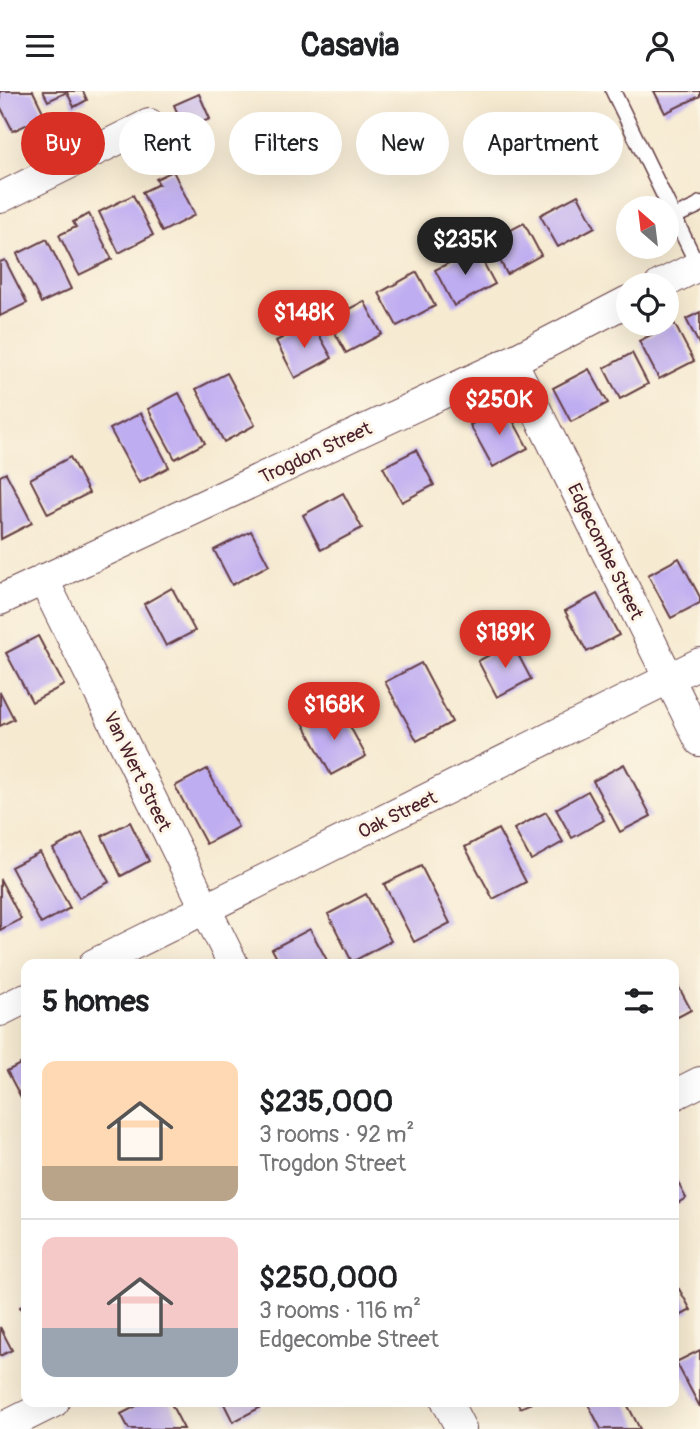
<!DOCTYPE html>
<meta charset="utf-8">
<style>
:root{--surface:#fff;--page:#f2f2f2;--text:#202124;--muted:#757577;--line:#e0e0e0;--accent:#d93025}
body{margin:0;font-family:Pangolin,sans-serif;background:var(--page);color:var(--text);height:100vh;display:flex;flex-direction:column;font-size:26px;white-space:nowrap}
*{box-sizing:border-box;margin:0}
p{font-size:23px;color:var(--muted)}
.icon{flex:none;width:38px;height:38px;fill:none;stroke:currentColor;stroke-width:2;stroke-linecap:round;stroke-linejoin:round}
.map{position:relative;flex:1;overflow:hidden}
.sheet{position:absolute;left:21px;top:868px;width:658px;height:448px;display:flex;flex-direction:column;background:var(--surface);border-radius:14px;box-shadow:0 7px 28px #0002}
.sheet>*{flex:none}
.banner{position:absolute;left:21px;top:21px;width:658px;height:63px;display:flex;gap:14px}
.needle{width:46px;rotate:332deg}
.fabs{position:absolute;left:616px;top:105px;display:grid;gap:14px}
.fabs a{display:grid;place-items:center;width:63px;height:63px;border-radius:50%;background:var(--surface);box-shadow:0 7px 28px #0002;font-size:35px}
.price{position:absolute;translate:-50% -60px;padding:0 16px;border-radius:24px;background:var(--accent);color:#fff;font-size:23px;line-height:46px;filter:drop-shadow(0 2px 4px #0008)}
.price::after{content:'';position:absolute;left:50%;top:42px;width:21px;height:16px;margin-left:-10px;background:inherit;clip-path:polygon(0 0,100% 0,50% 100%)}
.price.on{background:#222;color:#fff}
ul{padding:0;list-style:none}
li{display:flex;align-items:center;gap:21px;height:175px;padding:0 21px}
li+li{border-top:2px solid var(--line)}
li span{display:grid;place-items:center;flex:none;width:196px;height:140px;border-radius:14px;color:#555}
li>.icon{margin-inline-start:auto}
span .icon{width:84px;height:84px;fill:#fffc;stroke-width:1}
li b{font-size:30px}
h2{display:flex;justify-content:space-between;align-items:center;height:84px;padding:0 21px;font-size:30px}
.pill{padding:0 24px;border-radius:32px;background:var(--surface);box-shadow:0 7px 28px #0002;font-size:24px;line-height:63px}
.pill.on{background:var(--accent);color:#fff}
header{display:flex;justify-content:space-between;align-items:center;height:91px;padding:0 21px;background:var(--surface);font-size:32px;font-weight:800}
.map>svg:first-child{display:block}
.building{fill:#bfadf1}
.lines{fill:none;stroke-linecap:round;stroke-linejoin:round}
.lane-casing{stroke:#643d44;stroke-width:17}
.street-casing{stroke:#643d44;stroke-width:32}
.lane{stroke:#fff;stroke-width:14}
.street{stroke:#fff;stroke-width:30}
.labels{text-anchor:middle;stroke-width:6;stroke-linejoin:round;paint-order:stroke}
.street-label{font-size:19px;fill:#4a1f2b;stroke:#fcf5e5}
</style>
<header><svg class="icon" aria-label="menu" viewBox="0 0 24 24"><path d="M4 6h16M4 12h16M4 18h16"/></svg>Casavia<svg class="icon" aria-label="person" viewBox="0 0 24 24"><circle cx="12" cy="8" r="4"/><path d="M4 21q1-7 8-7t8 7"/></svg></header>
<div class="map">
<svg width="700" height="1338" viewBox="0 0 700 1338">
<rect width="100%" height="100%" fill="#fcf5e5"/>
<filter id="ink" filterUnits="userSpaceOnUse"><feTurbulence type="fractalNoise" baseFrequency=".0143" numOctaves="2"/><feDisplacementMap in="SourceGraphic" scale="14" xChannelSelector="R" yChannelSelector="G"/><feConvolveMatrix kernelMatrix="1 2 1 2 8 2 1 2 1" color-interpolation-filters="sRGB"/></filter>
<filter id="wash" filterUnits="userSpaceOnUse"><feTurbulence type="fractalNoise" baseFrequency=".00686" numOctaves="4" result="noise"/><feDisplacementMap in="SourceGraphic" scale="28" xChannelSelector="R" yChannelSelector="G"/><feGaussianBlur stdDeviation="1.57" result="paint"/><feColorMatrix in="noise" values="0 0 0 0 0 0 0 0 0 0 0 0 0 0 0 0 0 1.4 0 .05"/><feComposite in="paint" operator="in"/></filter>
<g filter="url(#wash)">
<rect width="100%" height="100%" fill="#f6ead1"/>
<g id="blocks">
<g class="building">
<path d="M0,0H33L47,29L30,37L28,33L13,40L0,15Z"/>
<path d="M43,0H83L87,9L74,16L67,1L48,10Z"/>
<path d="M654,0H700V5L665,22Z"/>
<path d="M199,3L210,28L184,38L174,14Z"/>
<path d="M173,80L195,124L162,141L142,101L159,93L156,88Z"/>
<path d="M133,104L153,144L119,162L99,121Z"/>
<path d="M578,104L595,136L558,156L540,124Z"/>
<path d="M89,123L112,168L79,184L59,144L76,136L73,131Z"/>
<path d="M524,132L541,164L507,183L490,150Z"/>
<path d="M47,148L71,198L41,212L17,163Z"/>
<path d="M476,158L495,193L454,215L435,179Z"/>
<path d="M5,169L27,212L0,225V171Z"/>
<path d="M417,181L435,215L397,235L379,202Z"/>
<path d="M364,210L382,243L346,262L328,229Z"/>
<path d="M700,221V255L686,228Z"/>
<path d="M312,231L332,267L295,287L276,250Z"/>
<path d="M674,232L694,270L659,288L639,250Z"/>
<path d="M632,262L648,293L620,308L604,277Z"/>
<path d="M589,278L608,312L571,331L553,297Z"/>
<path d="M227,282L255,334L224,351L196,298Z"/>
<path d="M179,302L205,352L175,368L148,318Z"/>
<path d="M505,315L528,357L493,376L470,334Z"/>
<path d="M141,322L169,376L139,392L110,338Z"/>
<path d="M416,359L434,394L402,411L383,376Z"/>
<path d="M70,366L89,402L48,423L30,388Z"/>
<path d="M6,382L32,432L1,448L0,385Z"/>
<path d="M343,402L362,437L321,459L303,424Z"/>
<path d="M251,440L269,474L232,494L214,459Z"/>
<path d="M679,467L700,506V512L671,527L648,484Z"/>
<path d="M172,497L195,540L166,555L144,513Z"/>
<path d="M597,503L619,544L587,561L565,520Z"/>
<path d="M38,545L64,594L32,611L6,562Z"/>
<path d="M512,552L531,588L497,606L478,570Z"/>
<path d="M421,572L452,631L417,650L385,591Z"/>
<path d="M0,601L14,628L0,635Z"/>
<path d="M322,620L330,634L345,626L366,665L331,684L302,630Z"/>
<path d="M624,673L651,725L620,741L593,690Z"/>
<path d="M207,678L238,736L206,753L175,695Z"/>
<path d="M588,700L604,729L572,747L556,718Z"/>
<path d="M546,721L563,751L531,769L514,738Z"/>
<path d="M130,731L149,770L121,785L102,745Z"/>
<path d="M498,738L526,791L493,808L465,756Z"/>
<path d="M82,742L109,791L79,807L53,758Z"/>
<path d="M40,761L70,817L41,833L11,776Z"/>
<path d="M421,775L450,832L414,851L384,793Z"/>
<path d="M0,788L21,828L0,839Z"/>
<path d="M366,803L391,850L352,871L328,823Z"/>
<path d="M310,838L329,873H280L272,858Z"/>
<path d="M674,887L691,919L674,928Z"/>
<path d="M26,970V1016L7,980Z"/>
<path d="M674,1084L686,1107L674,1114Z"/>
<path d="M679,1198L691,1219L674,1228V1201Z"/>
<path d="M26,1213V1228L20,1216Z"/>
<path d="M0,1236L12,1259L0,1265Z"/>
<path d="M700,1259V1316L676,1271Z"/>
<path d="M144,1311H170L184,1338H129L121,1323Z"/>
<path d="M223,1311H258L261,1316L233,1331Z"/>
<path d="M517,1311H534L520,1317Z"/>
<path d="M587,1311H626L640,1338H601Z"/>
</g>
</g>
</g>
<g filter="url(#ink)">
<use href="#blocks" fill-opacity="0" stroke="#643d44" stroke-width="2"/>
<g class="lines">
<g class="lane-casing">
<g id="lane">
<path d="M613,0L698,175"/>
<path d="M674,126L698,115L700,112"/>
</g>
</g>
<g class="street-casing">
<g id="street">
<path d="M0,107L149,33"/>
<path d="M660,194L700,174"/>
<path d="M512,270L700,650"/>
<path d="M43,488L233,873"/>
<path d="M0,509L512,270L628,210"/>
<path d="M94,873L700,572"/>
<path d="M0,920L26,907"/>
<path d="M674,1004L700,991"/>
<path d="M447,1311L461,1338"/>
<path d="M0,1338L54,1311"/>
</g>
</g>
<use href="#lane" class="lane"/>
<use href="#street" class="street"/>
</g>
</g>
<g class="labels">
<g class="street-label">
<text transform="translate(315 361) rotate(-25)" y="7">Trogdon Street</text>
<text transform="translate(606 460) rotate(64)" y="7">Edgecombe Street</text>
<text transform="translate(138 680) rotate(64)" y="7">Van Wert Street</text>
<text transform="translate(397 723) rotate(-26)" y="7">Oak Street</text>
</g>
</g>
</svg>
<div class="fabs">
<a><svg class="needle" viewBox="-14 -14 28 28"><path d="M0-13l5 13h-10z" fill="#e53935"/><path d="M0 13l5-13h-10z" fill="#757577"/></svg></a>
<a><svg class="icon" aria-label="locate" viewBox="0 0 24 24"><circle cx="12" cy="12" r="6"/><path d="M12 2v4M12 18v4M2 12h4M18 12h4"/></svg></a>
</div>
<b class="price on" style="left:465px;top:186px">$235K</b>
<b class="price" style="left:304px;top:259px">$148K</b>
<b class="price" style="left:499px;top:346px">$250K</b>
<b class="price" style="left:505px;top:579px">$189K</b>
<b class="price" style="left:334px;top:651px">$168K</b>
<div class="banner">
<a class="pill on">Buy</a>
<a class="pill">Rent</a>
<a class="pill">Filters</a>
<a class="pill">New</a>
<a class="pill">Apartment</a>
</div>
<section class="sheet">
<h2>5 homes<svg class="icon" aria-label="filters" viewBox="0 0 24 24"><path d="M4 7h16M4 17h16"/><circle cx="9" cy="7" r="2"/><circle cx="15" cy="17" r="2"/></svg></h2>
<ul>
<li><span style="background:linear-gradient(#ffd9b3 75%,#b9a48a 0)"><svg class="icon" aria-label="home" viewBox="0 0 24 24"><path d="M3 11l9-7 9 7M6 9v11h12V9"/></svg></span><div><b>$235,000</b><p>3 rooms · 92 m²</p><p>Trogdon Street</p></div></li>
<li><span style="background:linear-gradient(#f6c9c9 65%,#9aa5b1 0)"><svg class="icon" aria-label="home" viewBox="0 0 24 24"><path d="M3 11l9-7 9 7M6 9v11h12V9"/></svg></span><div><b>$250,000</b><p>3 rooms · 116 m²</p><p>Edgecombe Street</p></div></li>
</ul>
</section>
</div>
